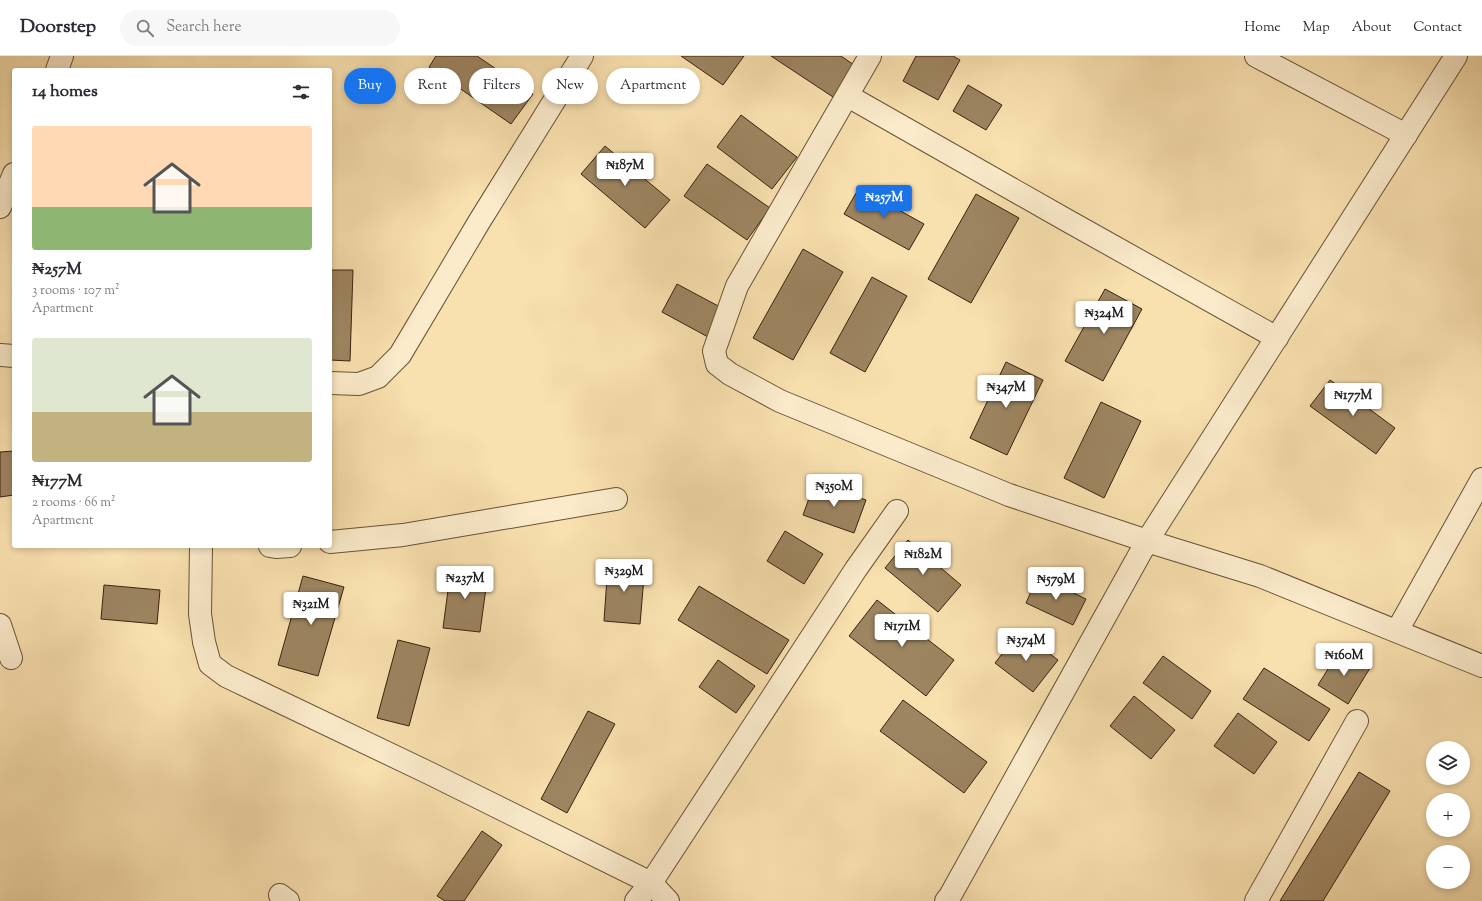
<!DOCTYPE html>
<meta charset="utf-8">
<style>
:root{--surface:#fff;--page:#f7f7f7;--text:#2b2b33;--muted:#7c7c81;--line:#e1e1e2;--accent:#1a73e8}
body{margin:0;font-family:"Sorts Mill Goudy",serif;background:var(--page);color:var(--text);height:100vh;display:flex;flex-direction:column;font-size:15px;white-space:nowrap}
*{box-sizing:border-box;margin:0}
p{font-size:13px;color:var(--muted)}
.icon{flex:none;width:22px;height:22px;fill:none;stroke:currentColor;stroke-width:2;stroke-linecap:round;stroke-linejoin:round}
.map{position:relative;flex:1;overflow:hidden}
.panel{position:absolute;left:12px;top:12px;width:320px;height:480px;display:flex;flex-direction:column;background:var(--surface);border-radius:4px;box-shadow:0 2px 6px #0003}
.panel>*{flex:none}
.banner{position:absolute;left:344px;top:12px;width:380px;height:36px;display:flex;gap:8px}
.fabs{position:absolute;left:1426px;top:685px;display:grid;gap:8px}
.fabs a{display:grid;place-items:center;width:44px;height:44px;border-radius:50%;background:var(--surface);box-shadow:0 2px 6px #0003;font-size:20px}
.price{position:absolute;translate:-50% -34px;padding:0 9px;border-radius:4px;background:#fff;color:#222;font-size:13px;line-height:26px;filter:drop-shadow(0 1px 2px #0008)}
.price::after{content:'';position:absolute;left:50%;top:24px;width:12px;height:9px;margin-left:-6px;background:inherit;clip-path:polygon(0 0,100% 0,50% 100%)}
.price.current{background:var(--accent);color:#fff}
ul{padding:0;list-style:none}
li{display:grid;align-content:center;gap:8px;height:212px;padding:0 20px}
li span{display:grid;place-items:center;height:124px;border-radius:4px;color:#555}
li>.icon{margin-inline-start:auto}
span .icon{width:72px;height:72px;fill:#fffc;stroke-width:1}
li b{font-size:17px}
h2{display:flex;justify-content:space-between;align-items:center;height:48px;padding:0 20px;font-size:17px}
.chip{padding:0 14px;border-radius:18px;background:var(--surface);box-shadow:0 2px 6px #0003;font-size:14px;line-height:36px}
.chip.current{background:var(--accent);color:#fff}
header{display:flex;align-items:center;gap:24px;box-sizing:border-box;height:56px;padding:0 20px;background:var(--surface);border-bottom:1px solid var(--line)}
header strong{font-size:19px}
nav{display:flex;gap:22px;margin-inline-start:auto;font-size:14px}
.search{width:280px;height:36px;background:var(--page);display:flex;align-items:center;gap:10px;box-sizing:border-box;padding:0 14px;border-radius:22px;color:var(--muted);font-size:15px}
.map>svg:first-child{display:block}
.building{fill:#9d8561;stroke:#39220c}
.lines{fill:none;stroke-linecap:round;stroke-linejoin:round}
.street-casing{stroke:#695235;stroke-width:24}
.street{stroke:#fbebcb;stroke-width:22}
</style>
<header>
<strong>Doorstep</strong>
<div class="search"><svg class="icon" aria-label="search" viewBox="0 0 24 24"><circle cx="10" cy="10" r="6"/><path d="M15 15l6 6"/></svg>Search here</div>
<nav><a>Home</a><a>Map</a><a>About</a><a>Contact</a></nav>
</header>
<div class="map">
<svg width="1482" height="845" viewBox="0 0 1482 845">
<rect width="100%" height="100%" fill="#f9e0af"/>
<filter id="stains"><feTurbulence type="fractalNoise" baseFrequency=".005" numOctaves="4"/><feColorMatrix values="0 0 0 0 .2 0 0 0 0 .09 0 0 0 0 .02 0 0 0 .5 -.17"/></filter>
<radialGradient id="worn" r=".72"><stop offset=".6" stop-color="#630" stop-opacity="0"/><stop offset="1" stop-color="#630" stop-opacity=".3"/></radialGradient>
<g class="building">
<path d="M436,0H477L533,38L511,68L429,11Z"/>
<path d="M681,0H744L723,29Z"/>
<path d="M771,0H841L857,11L836,43Z"/>
<path d="M916,0H953L960,4L938,44L903,25Z"/>
<path d="M968,29L1002,49L986,74L953,55Z"/>
<path d="M741,59L797,101L772,133L717,91Z"/>
<path d="M605,90L670,144L645,172L581,118Z"/>
<path d="M707,108L770,152L747,184L684,140Z"/>
<path d="M859,132L924,168L909,194L844,158Z"/>
<path d="M976,138L1019,162L971,247L928,223Z"/>
<path d="M803,193L843,216L793,304L753,282Z"/>
<path d="M330,214H353L350,305L330,304Z"/>
<path d="M872,221L907,240L865,316L830,297Z"/>
<path d="M677,228L722,252L708,281L662,256Z"/>
<path d="M1105,233L1142,253L1103,325L1065,305Z"/>
<path d="M1006,306L1043,324L1007,399L970,382Z"/>
<path d="M1330,324L1395,372L1376,398L1310,350Z"/>
<path d="M1101,346L1141,365L1104,442L1064,422Z"/>
<path d="M14,395V439L0,441V396Z"/>
<path d="M815,426L866,444L854,477L803,459Z"/>
<path d="M785,475L823,498L804,528L767,505Z"/>
<path d="M908,484L961,529L938,556L885,512Z"/>
<path d="M608,507L645,509L640,568L604,565Z"/>
<path d="M451,512L488,517L480,576L443,572Z"/>
<path d="M303,520L344,531L318,620L278,609Z"/>
<path d="M1038,520L1086,543L1073,569L1026,547Z"/>
<path d="M104,529L160,534L157,568L101,563Z"/>
<path d="M699,530L789,584L767,618L678,564Z"/>
<path d="M877,544L954,604L926,640L849,580Z"/>
<path d="M1020,575L1058,604L1033,636L995,607Z"/>
<path d="M398,584L430,592L409,670L377,662Z"/>
<path d="M1340,594L1370,612L1348,648L1318,629Z"/>
<path d="M1163,600L1211,635L1192,663L1143,627Z"/>
<path d="M718,604L755,630L736,657L699,631Z"/>
<path d="M1264,612L1330,653L1309,685L1243,643Z"/>
<path d="M1134,640L1175,674L1151,703L1110,670Z"/>
<path d="M903,644L987,706L964,737L880,675Z"/>
<path d="M588,655L615,668L567,757L541,743Z"/>
<path d="M1238,657L1277,686L1254,718L1214,690Z"/>
<path d="M1359,716L1390,735L1323,845H1280Z"/>
<path d="M482,775L502,789L464,845H445L437,840Z"/>
</g>
<g class="lines">
<g class="street-casing">
<g id="street">
<path d="M870,0L737,230L714,295L717,308L730,318L780,345L1009,439L1147,485L1260,520L1482,610"/>
<path d="M1256,0L1406,79"/>
<path d="M57,14L62,0"/>
<path d="M848,40L1068,165L1277,282"/>
<path d="M0,151L14,118"/>
<path d="M0,299L14,300"/>
<path d="M330,327L359,328L378,321L400,299L479,166L582,0"/>
<path d="M330,486L403,479L616,443"/>
<path d="M201,490L200,558L204,586L210,608L226,620L429,717L651,827L668,845"/>
<path d="M270,490L276,491L290,490"/>
<path d="M0,569L11,602"/>
<path d="M1397,575L1482,423"/>
<path d="M280,839L288,845"/>
<path d="M636,845L651,827L856,513L897,455"/>
<path d="M946,845L950,840L1147,485L1456,0"/>
<path d="M1256,845L1357,665"/>
</g>
</g>
<use href="#street" class="street"/>
</g>
<rect width="100%" height="100%" filter="url(#stains)"/>
<rect width="100%" height="100%" fill="url(#worn)"/>
</svg>
<div class="fabs">
<a><svg class="icon" aria-label="layers" viewBox="0 0 24 24"><path d="M12 4l9 5-9 5-9-5zM3 14l9 5 9-5"/></svg></a>
<a>+</a>
<a>−</a>
</div>
<b class="price" style="left:625px;top:131px">₦187M</b>
<b class="price current" style="left:884px;top:163px">₦257M</b>
<b class="price" style="left:1104px;top:279px">₦324M</b>
<b class="price" style="left:1006px;top:353px">₦347M</b>
<b class="price" style="left:1353px;top:361px">₦177M</b>
<b class="price" style="left:834px;top:452px">₦350M</b>
<b class="price" style="left:923px;top:520px">₦182M</b>
<b class="price" style="left:624px;top:537px">₦329M</b>
<b class="price" style="left:465px;top:544px">₦237M</b>
<b class="price" style="left:1056px;top:545px">₦579M</b>
<b class="price" style="left:311px;top:570px">₦321M</b>
<b class="price" style="left:902px;top:592px">₦171M</b>
<b class="price" style="left:1026px;top:606px">₦374M</b>
<b class="price" style="left:1344px;top:621px">₦160M</b>
<div class="banner">
<a class="chip current">Buy</a>
<a class="chip">Rent</a>
<a class="chip">Filters</a>
<a class="chip">New</a>
<a class="chip">Apartment</a>
</div>
<section class="panel">
<h2>14 homes<svg class="icon" aria-label="filters" viewBox="0 0 24 24"><path d="M4 7h16M4 17h16"/><circle cx="9" cy="7" r="2"/><circle cx="15" cy="17" r="2"/></svg></h2>
<ul>
<li><span style="background:linear-gradient(#ffd9b3 65%,#8fb573 0)"><svg class="icon" aria-label="home" viewBox="0 0 24 24"><path d="M3 11l9-7 9 7M6 9v11h12V9"/></svg></span><div><b>₦257M</b><p>3 rooms · 107 m²</p><p>Apartment</p></div></li>
<li><span style="background:linear-gradient(#dfe7d0 60%,#c2b280 0)"><svg class="icon" aria-label="home" viewBox="0 0 24 24"><path d="M3 11l9-7 9 7M6 9v11h12V9"/></svg></span><div><b>₦177M</b><p>2 rooms · 66 m²</p><p>Apartment</p></div></li>
</ul>
</section>
</div>
